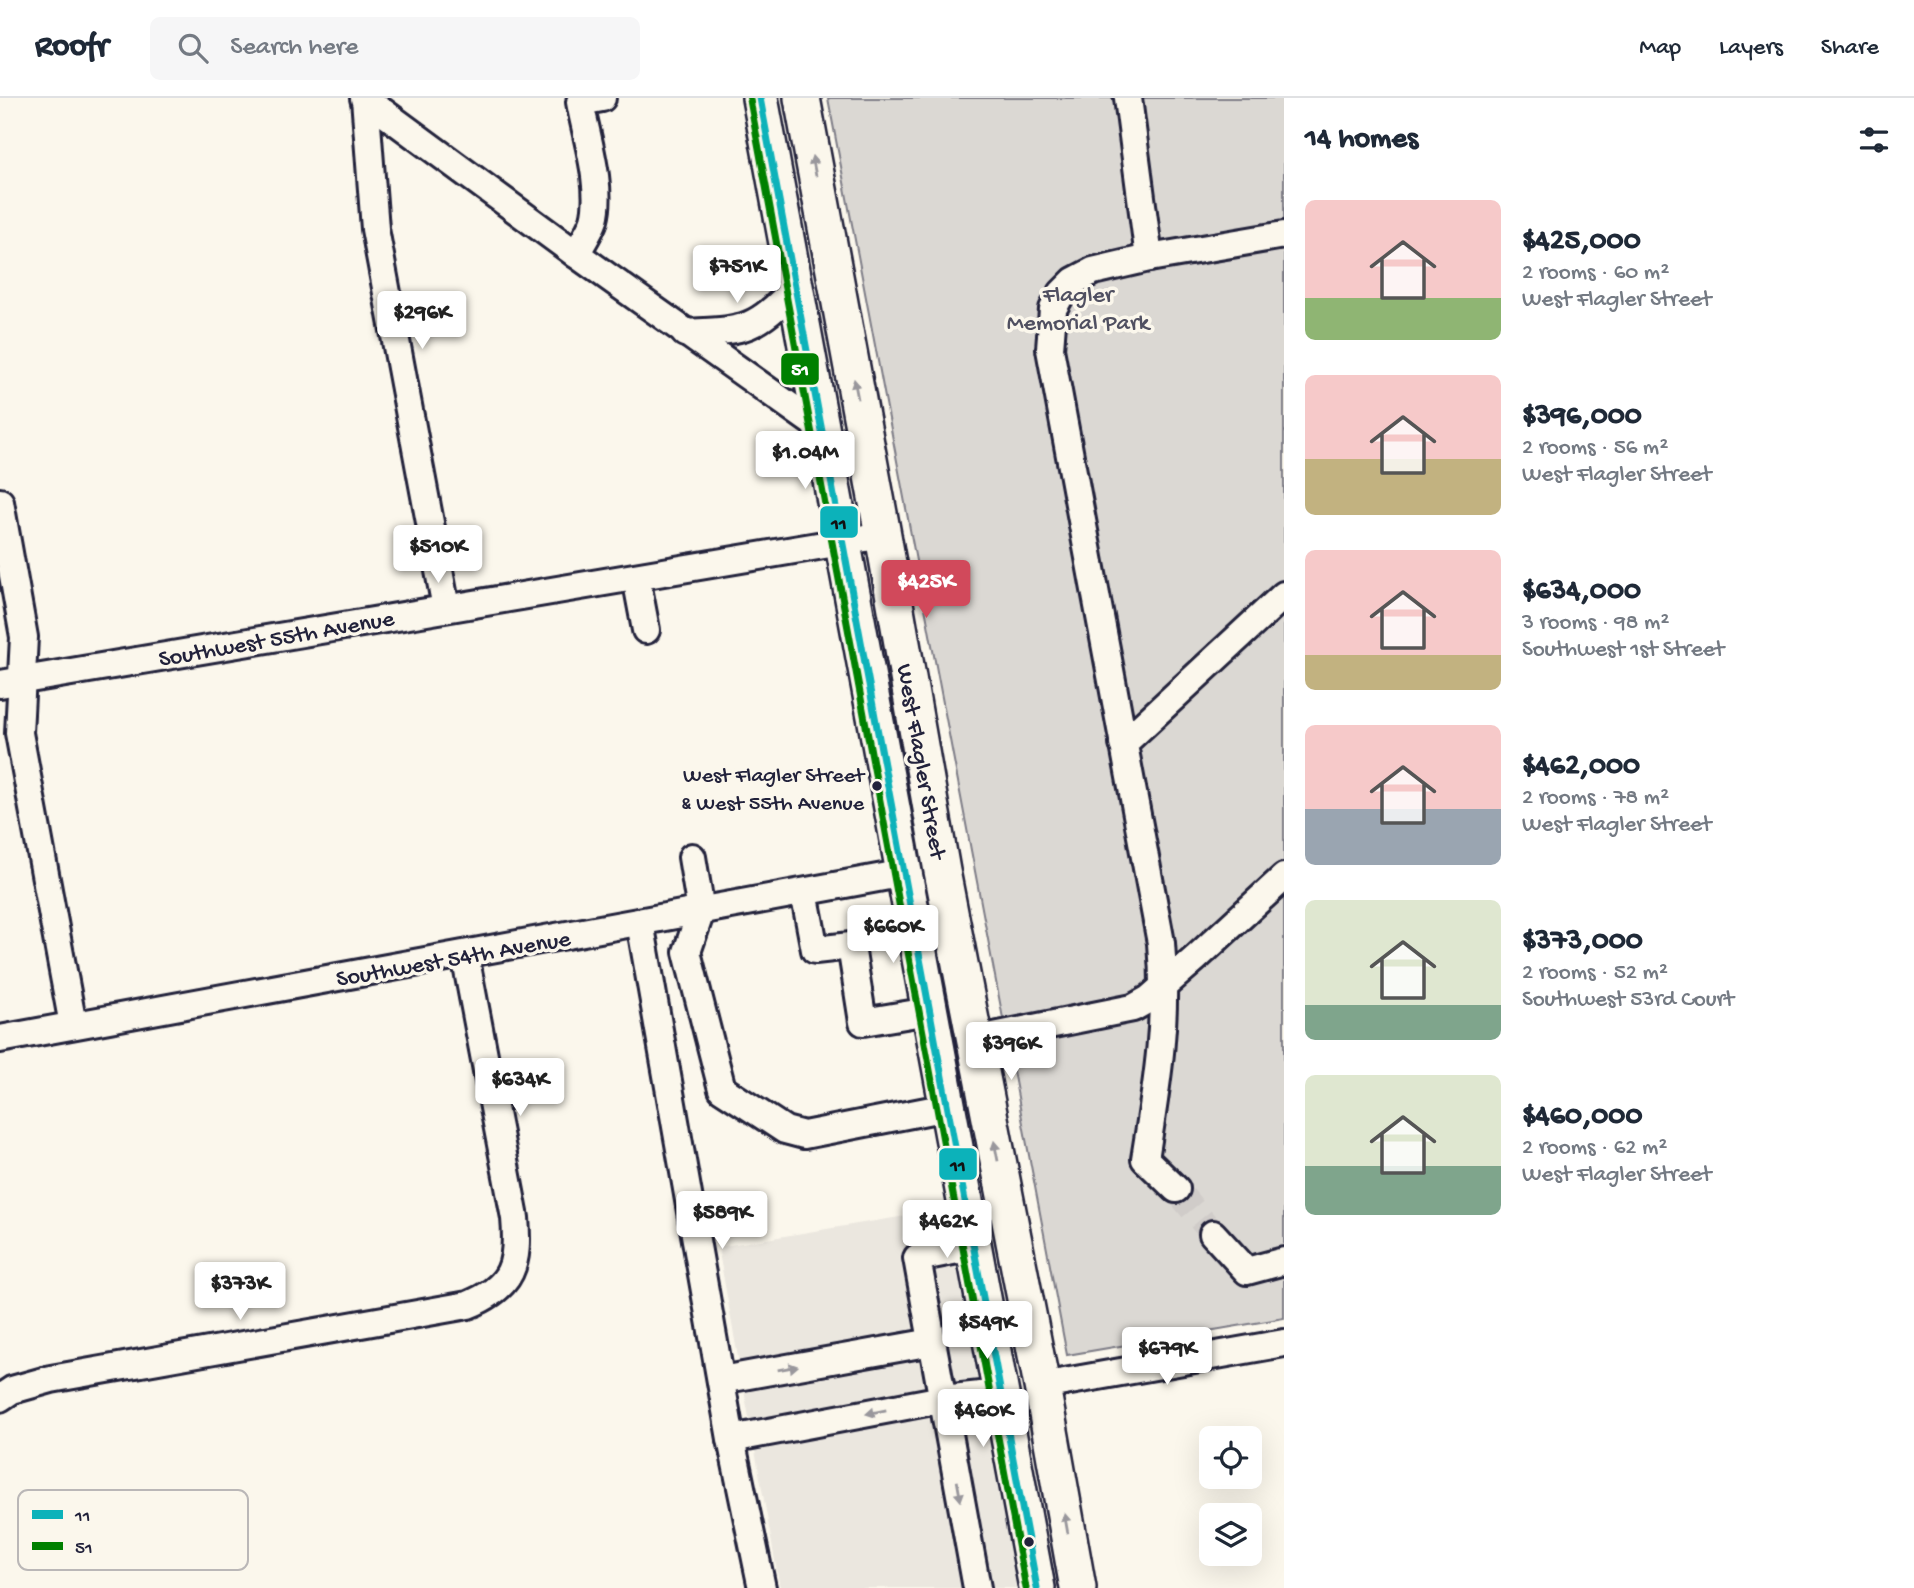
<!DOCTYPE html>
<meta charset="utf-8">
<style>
:root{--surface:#fff;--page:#f6f6f7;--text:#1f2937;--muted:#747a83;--line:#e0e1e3;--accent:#d1495b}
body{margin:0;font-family:"Gochi Hand",sans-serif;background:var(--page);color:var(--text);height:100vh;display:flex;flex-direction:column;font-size:26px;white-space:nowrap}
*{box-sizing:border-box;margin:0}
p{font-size:23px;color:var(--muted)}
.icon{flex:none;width:38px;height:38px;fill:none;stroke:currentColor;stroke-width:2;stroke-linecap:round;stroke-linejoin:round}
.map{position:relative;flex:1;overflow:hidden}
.side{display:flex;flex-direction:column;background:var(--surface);width:630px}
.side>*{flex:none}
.fabs{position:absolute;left:1199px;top:1328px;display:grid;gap:14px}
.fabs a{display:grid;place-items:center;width:63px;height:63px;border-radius:10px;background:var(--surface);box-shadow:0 7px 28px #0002;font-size:35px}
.price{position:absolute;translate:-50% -60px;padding:0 16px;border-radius:7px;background:#fff;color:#222;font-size:23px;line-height:46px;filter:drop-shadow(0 2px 4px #0008)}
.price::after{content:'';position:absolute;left:50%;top:42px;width:21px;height:16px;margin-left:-10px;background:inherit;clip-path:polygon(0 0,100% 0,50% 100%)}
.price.active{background:var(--accent);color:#fff}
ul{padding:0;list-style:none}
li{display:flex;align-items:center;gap:21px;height:175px;padding:0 21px}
li span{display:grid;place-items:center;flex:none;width:196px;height:140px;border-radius:10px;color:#555}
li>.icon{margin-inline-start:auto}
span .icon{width:84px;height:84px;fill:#fffc;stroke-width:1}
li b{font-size:30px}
h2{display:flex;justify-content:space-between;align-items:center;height:84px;padding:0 21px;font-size:30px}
header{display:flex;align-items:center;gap:42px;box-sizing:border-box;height:98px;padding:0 35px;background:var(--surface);border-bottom:2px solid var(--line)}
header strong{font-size:33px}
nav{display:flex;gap:38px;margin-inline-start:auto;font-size:24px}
.search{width:490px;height:63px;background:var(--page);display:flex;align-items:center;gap:18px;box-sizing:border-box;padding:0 24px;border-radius:10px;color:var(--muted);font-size:26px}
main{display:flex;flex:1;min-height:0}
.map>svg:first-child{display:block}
.built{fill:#ebe7df}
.green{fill:#dbd8d3;stroke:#7e7d87;stroke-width:2}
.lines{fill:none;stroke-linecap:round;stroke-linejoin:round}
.minor-tunnel{stroke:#d0ccc9;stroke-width:26;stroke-dasharray:26 13;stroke-linecap:butt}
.minor-casing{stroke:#22223b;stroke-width:32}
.major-casing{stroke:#22223b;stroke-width:40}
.minor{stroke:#fbf7ec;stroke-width:26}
.major{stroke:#fbf7ec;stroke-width:35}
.bus-1-casing{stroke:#fbf7ec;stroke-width:12}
.bus-2-casing{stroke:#fbf7ec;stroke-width:12}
.bus-1{stroke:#0cb2ba;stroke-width:7}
.bus-2{stroke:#008000;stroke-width:7}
.oneway{fill:#99979c}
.bus-dot{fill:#22223b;stroke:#fbf7ec;stroke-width:2.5}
.labels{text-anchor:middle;stroke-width:7;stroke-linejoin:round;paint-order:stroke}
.bus-label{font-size:22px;fill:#22223b;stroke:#fbf7ec;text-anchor:end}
.park-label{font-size:24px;fill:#505061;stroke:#fbf7ec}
.street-label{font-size:24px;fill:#22223b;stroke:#fbf7ec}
.key{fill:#fbf7ec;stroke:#bab7b7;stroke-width:2}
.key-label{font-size:19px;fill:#22223b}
.line-badge{stroke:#fbf7ec;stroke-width:2.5}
.badge-label{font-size:19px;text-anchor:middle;font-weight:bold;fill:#fff}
.pale-badge-label{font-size:19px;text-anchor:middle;font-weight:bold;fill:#111}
</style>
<header>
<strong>Roofr</strong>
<div class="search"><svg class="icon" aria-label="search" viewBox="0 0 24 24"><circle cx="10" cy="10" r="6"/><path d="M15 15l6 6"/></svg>Search here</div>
<nav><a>Map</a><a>Layers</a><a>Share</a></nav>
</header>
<main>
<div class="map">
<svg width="1284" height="1490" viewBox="0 0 1284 1490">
<rect width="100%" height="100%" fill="#fbf7ec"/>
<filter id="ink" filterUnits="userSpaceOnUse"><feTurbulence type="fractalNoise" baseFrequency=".0143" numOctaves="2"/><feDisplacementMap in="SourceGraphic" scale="14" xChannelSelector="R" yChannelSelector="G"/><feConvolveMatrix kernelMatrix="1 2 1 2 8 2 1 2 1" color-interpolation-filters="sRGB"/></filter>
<g filter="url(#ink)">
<path class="built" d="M954,1110L1016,1490H780L718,1149Z"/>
<path class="green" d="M828,0H1284V1220L1067,1257Z"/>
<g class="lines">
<path class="minor-tunnel" d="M1176,1091L1213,1136"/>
<g class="minor-casing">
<g id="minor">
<path d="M364,0L576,156L822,331"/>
<path d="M365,0L375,131L446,510"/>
<path d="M1128,0L1149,160"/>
<path d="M576,156C582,145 590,134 594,122C603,88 586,38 580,4L602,0"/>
<path d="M685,235C744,232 753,234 795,190"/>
<path d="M0,404L24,539L19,635L73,927"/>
<path d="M636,479L646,532"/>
<path d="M0,586L883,437"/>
<path d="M1123,646L1284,497"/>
<path d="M692,759L701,813L687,854L722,991L785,1032L804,1037L947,1009"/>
<path d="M804,794L815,852L851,848L863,924L929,913"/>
<path d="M640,824L731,1341L762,1490"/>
<path d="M0,941L905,775"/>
<path d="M974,942L1133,910L1149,901L1196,860L1284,779"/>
<path d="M1176,1091L1145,1061C1157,986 1168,922 1161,845L1050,251L1053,211L1062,195L1074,183L1093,173L1149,160L1284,137"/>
<path d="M1213,1136L1247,1173L1284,1163"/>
<path d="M973,1149L917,1160L977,1490"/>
<path d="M721,1282L932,1244"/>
<path d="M1042,1288L1284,1245"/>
<path d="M0,1300L12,1292L51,1281L468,1207C513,1189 519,1166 515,1120L465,857"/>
<path d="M731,1341L943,1301L981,1297H1001"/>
</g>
</g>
<g class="major-casing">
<g id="major">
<path d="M760,0L1037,1490"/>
<path d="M802,0L883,437L942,773L1042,1288L1078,1490"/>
</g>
</g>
<use href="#minor" class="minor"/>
<use href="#major" class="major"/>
<g class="bus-1-casing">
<path id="bus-1" d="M760,0L1037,1490"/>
</g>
<g class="bus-2-casing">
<path id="bus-2" d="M750,2L1026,1490"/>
</g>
<use href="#bus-1" class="bus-1"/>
<use href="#bus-2" class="bus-2"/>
</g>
<defs><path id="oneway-solid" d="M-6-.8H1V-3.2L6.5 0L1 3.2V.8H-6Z" transform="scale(1.75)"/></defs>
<g class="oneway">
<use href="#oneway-solid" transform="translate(814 68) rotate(-101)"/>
<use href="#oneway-solid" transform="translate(856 291) rotate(-101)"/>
<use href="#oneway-solid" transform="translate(996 1053) rotate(-101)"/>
<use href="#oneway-solid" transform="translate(788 1270) rotate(-10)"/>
<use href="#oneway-solid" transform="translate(876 1314) rotate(169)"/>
<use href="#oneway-solid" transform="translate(959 1393) rotate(80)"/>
<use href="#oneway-solid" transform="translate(1066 1425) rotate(-100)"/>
</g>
</g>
<g class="bus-dot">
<circle cx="877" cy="688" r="6"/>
<circle cx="1029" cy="1444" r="6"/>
</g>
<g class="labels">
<g class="bus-label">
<text x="864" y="683">West Flagler Street<tspan x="864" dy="28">&amp; West 55th Avenue</tspan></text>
</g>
<g class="park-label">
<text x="1078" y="203">Flagler<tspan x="1078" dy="28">Memorial Park</tspan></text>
</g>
<g class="street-label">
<text transform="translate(276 539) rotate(-10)" y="8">Southwest 55th Avenue</text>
<text transform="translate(923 663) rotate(80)" y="8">West Flagler Street</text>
<text transform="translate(453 859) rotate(-10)" y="8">Southwest 54th Avenue</text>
</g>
</g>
<rect x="18" y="1392" width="230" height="80" rx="10" class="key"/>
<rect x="32" y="1412" width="31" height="9" fill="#0cb2ba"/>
<rect x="32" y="1444" width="31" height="8" fill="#008000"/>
<g class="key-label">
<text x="75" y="1423">11</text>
<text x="75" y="1455">51</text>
</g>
<g class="line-badge">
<rect x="780" y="254" width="40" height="34" rx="7" fill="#008000"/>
<rect x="819" y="407" width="40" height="34" rx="7" fill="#0cb2ba"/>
<rect x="938" y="1049" width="40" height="34" rx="7" fill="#0cb2ba"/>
</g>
<g class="badge-label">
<text x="800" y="277">51</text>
</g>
<g class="pale-badge-label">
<text x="839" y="431">11</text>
<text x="958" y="1073">11</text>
</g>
</svg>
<div class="fabs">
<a><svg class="icon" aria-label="locate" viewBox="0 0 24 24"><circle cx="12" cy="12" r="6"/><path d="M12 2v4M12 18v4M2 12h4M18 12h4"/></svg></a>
<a><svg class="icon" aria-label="layers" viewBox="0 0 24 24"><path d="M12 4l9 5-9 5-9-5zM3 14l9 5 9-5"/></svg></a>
</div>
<b class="price" style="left:737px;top:207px">$751K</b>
<b class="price" style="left:422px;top:253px">$296K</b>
<b class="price" style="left:805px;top:393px">$1.04M</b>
<b class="price" style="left:438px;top:487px">$510K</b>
<b class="price active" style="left:926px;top:522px">$425K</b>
<b class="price" style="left:893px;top:867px">$660K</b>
<b class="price" style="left:1011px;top:984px">$396K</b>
<b class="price" style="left:520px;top:1020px">$634K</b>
<b class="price" style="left:722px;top:1153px">$589K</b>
<b class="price" style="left:947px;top:1162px">$462K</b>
<b class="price" style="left:240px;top:1224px">$373K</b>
<b class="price" style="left:987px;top:1263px">$549K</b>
<b class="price" style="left:1167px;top:1289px">$679K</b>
<b class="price" style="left:983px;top:1351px">$460K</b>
</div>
<section class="side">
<h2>14 homes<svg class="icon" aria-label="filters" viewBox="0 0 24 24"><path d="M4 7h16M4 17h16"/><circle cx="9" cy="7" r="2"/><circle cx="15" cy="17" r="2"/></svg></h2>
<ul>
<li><span style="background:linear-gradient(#f6c9c9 70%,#8fb573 0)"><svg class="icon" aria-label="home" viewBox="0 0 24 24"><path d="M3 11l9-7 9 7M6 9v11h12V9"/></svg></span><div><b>$425,000</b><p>2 rooms · 60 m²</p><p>West Flagler Street</p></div></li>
<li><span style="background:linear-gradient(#f6c9c9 60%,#c2b280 0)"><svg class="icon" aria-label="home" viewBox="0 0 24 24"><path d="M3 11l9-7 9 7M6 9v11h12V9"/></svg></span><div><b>$396,000</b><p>2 rooms · 56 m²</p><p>West Flagler Street</p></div></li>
<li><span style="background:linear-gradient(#f6c9c9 75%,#c2b280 0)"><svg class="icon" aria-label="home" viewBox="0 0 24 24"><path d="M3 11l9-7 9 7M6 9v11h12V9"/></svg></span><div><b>$634,000</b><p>3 rooms · 98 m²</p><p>Southwest 1st Street</p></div></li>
<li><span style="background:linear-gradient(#f6c9c9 60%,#9aa5b1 0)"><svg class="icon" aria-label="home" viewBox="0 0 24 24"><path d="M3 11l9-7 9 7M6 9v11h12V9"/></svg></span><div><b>$462,000</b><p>2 rooms · 78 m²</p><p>West Flagler Street</p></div></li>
<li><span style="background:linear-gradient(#dfe7d0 75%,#7fa58c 0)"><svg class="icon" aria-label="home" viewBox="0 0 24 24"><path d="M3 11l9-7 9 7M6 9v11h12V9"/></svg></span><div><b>$373,000</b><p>2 rooms · 52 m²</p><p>Southwest 53rd Court</p></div></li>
<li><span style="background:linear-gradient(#dfe7d0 65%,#7fa58c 0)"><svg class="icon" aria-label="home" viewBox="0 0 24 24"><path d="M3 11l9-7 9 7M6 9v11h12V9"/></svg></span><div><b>$460,000</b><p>2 rooms · 62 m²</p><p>West Flagler Street</p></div></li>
</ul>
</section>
</main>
